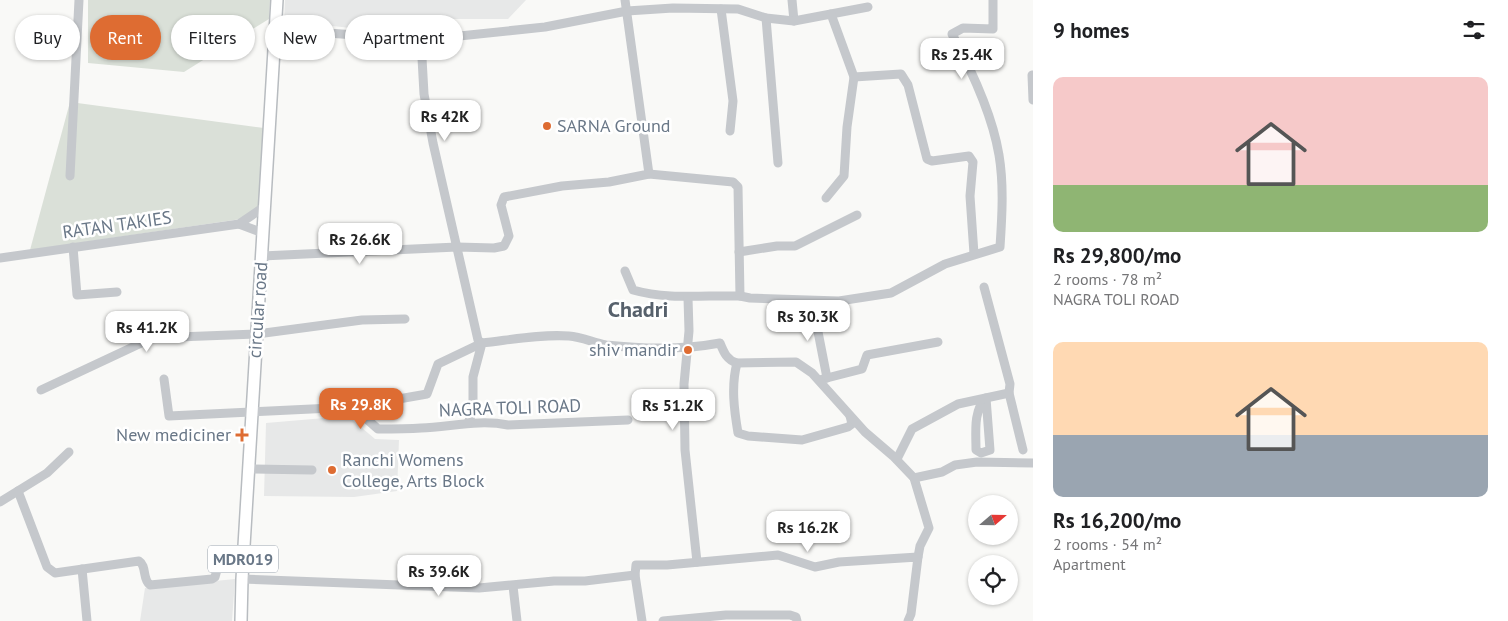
<!DOCTYPE html>
<meta charset="utf-8">
<style>
:root{--surface:#fff;--page:#f6f6f6;--text:#202124;--muted:#757577;--accent:#de6c32}
body{margin:0;font-family:"PT Sans",sans-serif;background:var(--page);color:var(--text);height:100vh;display:flex;flex-direction:column;font-size:19px;white-space:nowrap}
*{box-sizing:border-box;margin:0}
p{font-size:16px;color:var(--muted)}
.icon{flex:none;width:28px;height:28px;fill:none;stroke:currentColor;stroke-width:2;stroke-linecap:round;stroke-linejoin:round}
.map{position:relative;flex:1;overflow:hidden}
.drawer{display:flex;flex-direction:column;background:var(--surface);width:475px}
.drawer>*{flex:none}
.guide{position:absolute;left:15px;top:15px;width:475px;height:45px;display:flex;gap:10px}
.needle{width:32px;rotate:70deg}
.fabs{position:absolute;left:968px;top:495px;display:grid;gap:10px}
.fabs a{display:grid;place-items:center;width:50px;height:50px;border-radius:50%;background:var(--surface);box-shadow:0 1px 4px #0004;font-size:25px}
.price{position:absolute;translate:-50% -42px;padding:0 11px;border-radius:10px;background:#fff;color:#222;font-size:16px;line-height:32px;filter:drop-shadow(0 1px 2px #0008)}
.price::after{content:'';position:absolute;left:50%;top:30px;width:15px;height:11px;margin-left:-8px;background:inherit;clip-path:polygon(0 0,100% 0,50% 100%)}
.price.selected{background:var(--accent);color:#fff}
ul{padding:0;list-style:none}
li{display:grid;align-content:center;gap:10px;height:265px;padding:0 20px}
li span{display:grid;place-items:center;height:155px;border-radius:10px;color:#555}
li>.icon{margin-inline-start:auto}
span .icon{width:90px;height:90px;fill:#fffc;stroke-width:1}
li b{font-size:21px}
h2{display:flex;justify-content:space-between;align-items:center;height:60px;padding:0 20px;font-size:21px}
.tag{padding:0 18px;border-radius:22px;background:var(--surface);box-shadow:0 1px 4px #0004;font-size:18px;line-height:45px}
.tag.selected{background:var(--accent);color:#fff}
main{display:flex;flex:1;min-height:0}
.map>svg:first-child{display:block}
.built{fill:#e7e8e8}
.green{fill:#dae0d8}
.lines{fill:none;stroke-linecap:round;stroke-linejoin:round}
.major-casing{stroke:#b8bcc0;stroke-width:14}
.minor{stroke:#c5c8cc;stroke-width:9}
.major{stroke:#fff;stroke-width:11}
.poi-dot{fill:#de6c32;stroke:#fff;stroke-width:2}
.labels{text-anchor:middle;stroke-width:5;stroke-linejoin:round;paint-order:stroke}
.shield{fill:#fff;stroke:#96a0ab;stroke-width:1}
.shield-label{font-size:16px;font-weight:bold;fill:#697787}
.poi-label{font-size:18px;fill:#697787;stroke:#fff;text-anchor:start}
.street-label{font-size:18px;fill:#697787;stroke:#fff}
.district-label{font-size:22px;font-weight:bold;fill:#57616c;stroke:#fff}
</style>
<main>
<div class="map">
<svg width="1033" height="621" viewBox="0 0 1033 621">
<rect width="100%" height="100%" fill="#f9f9f7"/>
<g class="built">
<path d="M285,0H526L508,19H444L361,29L284,21Z"/>
<path d="M348,416L375,439L399,440L397,491L354,497L264,496L266,423Z"/>
<path d="M235,579L232,621H140L145,588Z"/>
</g>
<g class="green">
<path d="M88,0H270L269,19L184,72L88,63Z"/>
<path d="M70,102L264,128L263,205L241,219L30,250Z"/>
</g>
<g class="lines">
<g class="major-casing">
<path id="major" d="M241,621L242,579L277,0"/>
</g>
<g class="minor">
<path d="M792,0L794,21"/>
<path d="M721,9L733,101L730,131"/>
<path d="M766,18L778,163"/>
<path d="M275,29L421,40L545,27L627,11L673,8L738,9L766,18L794,21L868,7"/>
<path d="M1032,75L1033,100"/>
<path d="M854,77L901,74L908,85L927,159L932,161L969,156L973,162L970,196L974,254"/>
<path d="M70,176L79,0"/>
<path d="M826,198L844,176L847,127L854,77L831,14"/>
<path d="M239,224L263,233"/>
<path d="M73,247L77,295L117,292"/>
<path d="M739,252L777,246H795L857,215"/>
<path d="M262,256L457,247L494,248L504,246L509,236L501,205L504,197L562,186L609,182L649,174L625,0"/>
<path d="M0,258L239,224L264,207"/>
<path d="M625,271L633,290C668,300 704,295 740,296L738,187L733,182L649,174"/>
<path d="M984,287L1010,384L1009,393"/>
<path d="M740,296L750,298L839,301L891,293L945,264L1000,247C1002,217 1004,185 999,155C992,113 972,71 952,34L963,28L993,29V0"/>
<path d="M688,298L689,331L684,384L685,450L697,562"/>
<path d="M812,301L827,378"/>
<path d="M737,363C731,386 734,409 738,433L748,436L802,440L848,427L852,424L850,416"/>
<path d="M164,379L169,416L353,407L378,429C392,429 407,429 421,428C450,427 479,419 508,425L628,420"/>
<path d="M819,380L862,369L867,355L938,342"/>
<path d="M41,390L152,338L257,334L362,320L405,319"/>
<path d="M986,398L990,450L981,453L976,450C976,432 973,411 986,398Z"/>
<path d="M353,407L427,394L438,364L482,343L478,340L433,143L424,94L421,40"/>
<path d="M468,423L473,411V377L482,343C510,340 540,334 569,336C582,337 594,343 606,345C643,349 683,350 720,343C724,353 727,360 737,363L796,362L812,373L865,432L893,456L914,478L929,528L920,546L918,557"/>
<path d="M897,459L912,429L958,404L1009,393L1023,450"/>
<path d="M249,469L312,470"/>
<path d="M914,478L942,472L955,465L977,462L1033,463"/>
<path d="M18,491L47,567L55,573L139,561C147,566 142,579 150,585L212,579L215,577L218,566L243,565"/>
<path d="M0,502L47,473L69,452"/>
<path d="M82,569L87,621"/>
<path d="M242,579L479,588L554,581H585L635,575"/>
<path d="M513,586L517,621"/>
<path d="M642,621L635,575L636,565H667L778,555L815,567L839,562L918,557L911,614L908,621"/>
<path d="M663,621L726,615H790L796,617L797,621"/>
</g>
<use href="#major" class="major"/>
</g>
<g class="poi-dot">
<circle cx="547" cy="126" r="5"/>
<circle cx="688" cy="350" r="5"/>
<path d="M239.5 427.5h5v5h5v5h-5v5h-5v-5h-5v-5h5z"/>
<circle cx="332" cy="470" r="5"/>
</g>
<g class="labels">
<rect class="shield" x="208" y="545.5" width="70" height="27" rx="4"/>
<g class="shield-label">
<text x="243" y="565">MDR019</text>
</g>
<g class="poi-label">
<text x="557" y="132">SARNA Ground</text>
<text x="678" y="356" text-anchor="end">shiv mandir</text>
<text x="231" y="441" text-anchor="end">New mediciner</text>
<text x="342" y="466">Ranchi Womens<tspan x="342" dy="21">College, Arts Block</tspan></text>
</g>
<g class="street-label">
<text transform="translate(117 225) rotate(-8)" y="6">RATAN TAKIES</text>
<text transform="translate(258 310) rotate(-86)" y="6">circular road</text>
<text transform="translate(510 408) rotate(-2)" y="6">NAGRA TOLI ROAD</text>
</g>
<g class="district-label">
<text x="638" y="317">Chadri</text>
</g>
</g>
</svg>
<div class="fabs">
<a><svg class="needle" viewBox="-14 -14 28 28"><path d="M0-13l5 13h-10z" fill="#e53935"/><path d="M0 13l5-13h-10z" fill="#757577"/></svg></a>
<a><svg class="icon" aria-label="locate" viewBox="0 0 24 24"><circle cx="12" cy="12" r="6"/><path d="M12 2v4M12 18v4M2 12h4M18 12h4"/></svg></a>
</div>
<b class="price" style="left:962px;top:80px">Rs 25.4K</b>
<b class="price" style="left:445px;top:142px">Rs 42K</b>
<b class="price" style="left:360px;top:265px">Rs 26.6K</b>
<b class="price" style="left:808px;top:342px">Rs 30.3K</b>
<b class="price" style="left:147px;top:353px">Rs 41.2K</b>
<b class="price selected" style="left:361px;top:430px">Rs 29.8K</b>
<b class="price" style="left:673px;top:431px">Rs 51.2K</b>
<b class="price" style="left:808px;top:553px">Rs 16.2K</b>
<b class="price" style="left:439px;top:597px">Rs 39.6K</b>
<div class="guide">
<a class="tag">Buy</a>
<a class="tag selected">Rent</a>
<a class="tag">Filters</a>
<a class="tag">New</a>
<a class="tag">Apartment</a>
</div>
</div>
<section class="drawer">
<h2>9 homes<svg class="icon" aria-label="filters" viewBox="0 0 24 24"><path d="M4 7h16M4 17h16"/><circle cx="9" cy="7" r="2"/><circle cx="15" cy="17" r="2"/></svg></h2>
<ul>
<li><span style="background:linear-gradient(#f6c9c9 70%,#8fb573 0)"><svg class="icon" aria-label="home" viewBox="0 0 24 24"><path d="M3 11l9-7 9 7M6 9v11h12V9"/></svg></span><div><b>Rs 29,800/mo</b><p>2 rooms · 78 m²</p><p>NAGRA TOLI ROAD</p></div></li>
<li><span style="background:linear-gradient(#ffd9b3 60%,#9aa5b1 0)"><svg class="icon" aria-label="home" viewBox="0 0 24 24"><path d="M3 11l9-7 9 7M6 9v11h12V9"/></svg></span><div><b>Rs 16,200/mo</b><p>2 rooms · 54 m²</p><p>Apartment</p></div></li>
</ul>
</section>
</main>
